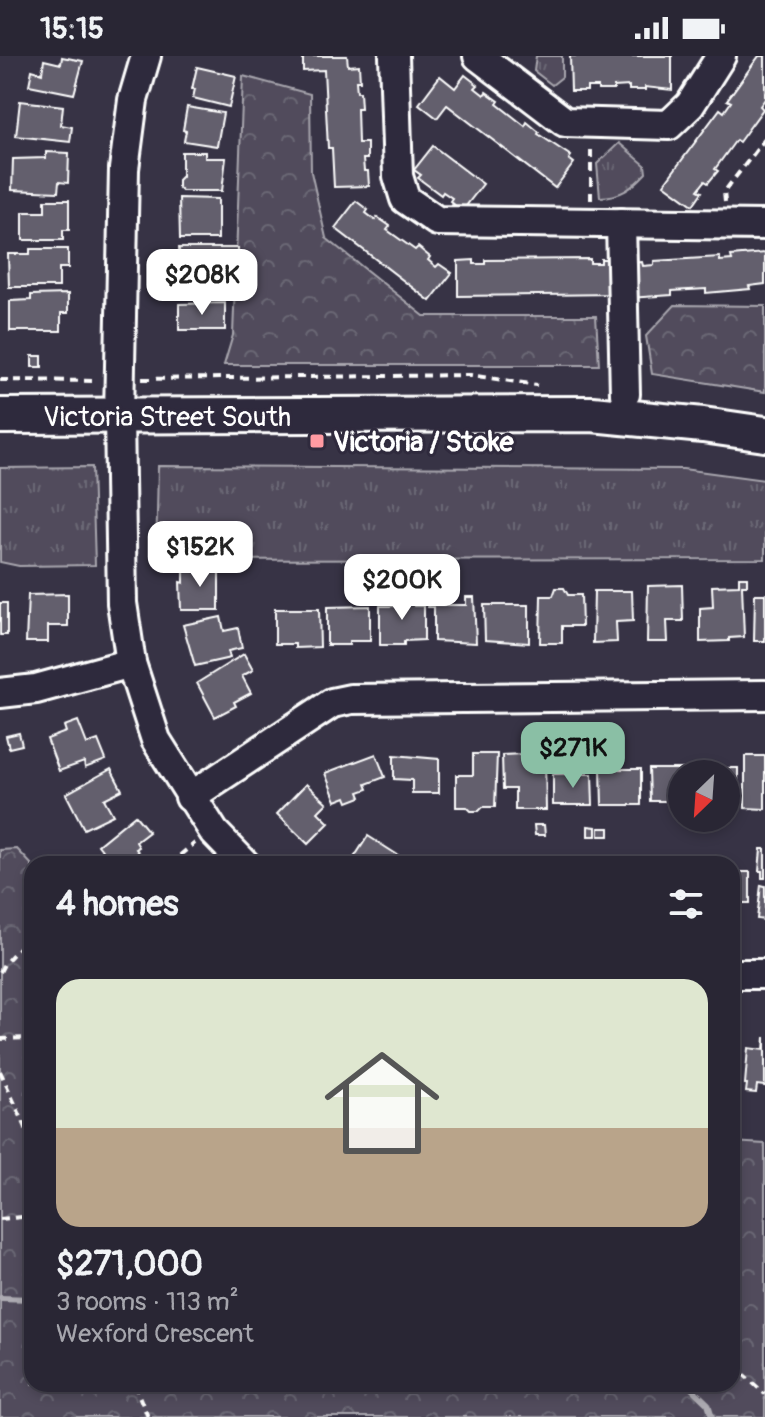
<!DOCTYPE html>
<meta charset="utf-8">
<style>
:root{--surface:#292634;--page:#312e3c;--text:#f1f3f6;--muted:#a5a5ac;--line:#45434f;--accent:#8abfa5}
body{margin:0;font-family:Pangolin,sans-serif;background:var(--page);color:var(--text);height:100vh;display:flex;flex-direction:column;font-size:30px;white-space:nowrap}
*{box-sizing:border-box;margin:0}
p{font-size:26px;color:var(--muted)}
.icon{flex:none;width:44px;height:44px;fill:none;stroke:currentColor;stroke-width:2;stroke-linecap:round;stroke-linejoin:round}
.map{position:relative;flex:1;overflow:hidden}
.sheet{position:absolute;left:24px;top:800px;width:716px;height:536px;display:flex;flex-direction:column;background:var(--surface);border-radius:24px;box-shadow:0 4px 12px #0003,0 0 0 2px var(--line)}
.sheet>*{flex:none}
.needle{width:52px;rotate:205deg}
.controls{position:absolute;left:668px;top:704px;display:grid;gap:16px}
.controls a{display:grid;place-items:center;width:72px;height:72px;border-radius:50%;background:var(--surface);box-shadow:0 4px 12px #0003,0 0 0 2px var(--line);font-size:40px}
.price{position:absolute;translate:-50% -68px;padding:0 18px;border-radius:16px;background:#fff;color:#222;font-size:26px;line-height:52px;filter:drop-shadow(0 2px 4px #0008)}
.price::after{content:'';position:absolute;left:50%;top:48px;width:24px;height:18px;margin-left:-12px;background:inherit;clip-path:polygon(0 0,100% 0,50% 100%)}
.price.active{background:var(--accent);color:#111}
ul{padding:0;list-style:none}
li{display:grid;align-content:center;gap:16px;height:424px;padding:0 32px}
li+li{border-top:2px solid var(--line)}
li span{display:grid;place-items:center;height:248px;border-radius:24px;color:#555}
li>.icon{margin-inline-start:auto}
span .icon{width:144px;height:144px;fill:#fffc;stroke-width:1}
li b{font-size:34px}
h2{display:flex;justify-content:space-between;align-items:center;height:96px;padding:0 32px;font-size:34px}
.status{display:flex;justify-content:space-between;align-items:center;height:56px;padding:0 40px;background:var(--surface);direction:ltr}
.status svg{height:22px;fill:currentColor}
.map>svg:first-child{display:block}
.grass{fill:url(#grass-tufts);stroke:#a8a6ae;stroke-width:2}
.forest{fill:url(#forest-crowns);stroke:#a8a6ae;stroke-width:2}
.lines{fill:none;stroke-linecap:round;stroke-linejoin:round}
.stream{stroke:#adabb2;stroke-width:6}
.building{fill:#635f6d;stroke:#fff;stroke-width:2}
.minor-casing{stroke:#fff;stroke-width:34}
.major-casing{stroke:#fff;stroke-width:40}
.path{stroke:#fff;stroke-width:4;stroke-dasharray:8 6;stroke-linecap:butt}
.minor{stroke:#2f2a3d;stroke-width:28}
.major{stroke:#2f2a3d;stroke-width:34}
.poi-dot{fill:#ff9aa2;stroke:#2f2a3d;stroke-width:3}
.labels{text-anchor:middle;stroke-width:6;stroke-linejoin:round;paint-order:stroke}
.street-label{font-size:28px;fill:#fff;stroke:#2f2a3d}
.poi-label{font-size:28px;font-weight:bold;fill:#fff;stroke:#2f2a3d;text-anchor:start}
</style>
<div class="status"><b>15:15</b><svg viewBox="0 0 49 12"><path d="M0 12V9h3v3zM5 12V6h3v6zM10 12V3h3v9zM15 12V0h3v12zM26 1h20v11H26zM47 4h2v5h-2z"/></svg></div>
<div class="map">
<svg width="765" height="1361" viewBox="0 0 765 1361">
<defs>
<pattern id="grass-tufts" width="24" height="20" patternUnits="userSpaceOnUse" patternTransform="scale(2)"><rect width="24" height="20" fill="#514c5c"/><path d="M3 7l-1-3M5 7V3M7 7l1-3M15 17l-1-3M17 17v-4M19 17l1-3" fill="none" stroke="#6b6774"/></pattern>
<pattern id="forest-crowns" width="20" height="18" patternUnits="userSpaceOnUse" patternTransform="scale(2)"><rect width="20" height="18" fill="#514c5c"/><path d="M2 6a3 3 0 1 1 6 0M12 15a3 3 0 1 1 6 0" fill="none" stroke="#6b6774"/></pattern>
</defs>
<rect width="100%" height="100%" fill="#373345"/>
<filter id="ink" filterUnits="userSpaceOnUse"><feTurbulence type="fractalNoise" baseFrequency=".0125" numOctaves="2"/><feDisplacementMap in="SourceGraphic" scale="16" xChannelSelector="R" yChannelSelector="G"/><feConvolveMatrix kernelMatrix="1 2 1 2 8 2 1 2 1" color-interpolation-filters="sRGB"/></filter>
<g filter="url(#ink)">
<g class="grass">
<path d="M536,0H562V21L552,29L534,15Z"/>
<path d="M619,87L645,109L646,117C632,132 621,141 600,141L597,108Z"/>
<path d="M158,410L683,413L765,424V503L156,504Z"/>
<path d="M92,411L95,509L19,510L0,506V412Z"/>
</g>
<g class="forest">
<path d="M243,20L310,38L311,116L326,182L424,260H596L599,309H224L233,279Z"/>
<path d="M675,249L765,250V336L652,318L646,280Z"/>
<path d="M17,793L32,809V1328H732V1086L765,1088V1361H0V794Z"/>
</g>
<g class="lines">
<g class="stream">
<path d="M0,1242L32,1243"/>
<path d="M687,1328L708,1348L712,1361"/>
</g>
</g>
<g class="building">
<path d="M303,0H347L348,10L359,9L360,25H356L357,36H360L361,52H357L358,87H367V103H363L364,115H368L369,130L334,131L332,92H328L324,14L303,15Z"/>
<path d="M570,0H672V34L645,31V34H629V30L614,31V34H598V31H587V35H571Z"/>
<path d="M759,0H765V43L760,50L763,53L739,86L736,84L715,113L718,115L708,127L705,125L698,134L702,136L693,149L664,128L720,53L724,56L731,46L727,44Z"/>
<path d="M62,1L83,5L74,38L29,29L32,14L42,17L44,4L61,8Z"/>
<path d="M197,11L236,20L229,51L193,42L195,33H192Z"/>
<path d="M465,19L478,29L475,32L484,39L486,36L499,45L497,48L525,70L527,66L539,76L538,78L571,100L569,103L574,107L555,132L447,49L437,62L419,48L440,20L455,32Z"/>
<path d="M20,45L63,50L61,69L72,71L70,86L16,80Z"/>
<path d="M187,51L223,57L217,90L184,85L186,75L183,74Z"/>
<path d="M433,90L483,128L462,155L450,145L452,142L443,136L441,139L418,122L421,119L414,114Z"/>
<path d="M46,96L69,97L68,127L59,126L58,136L12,134L13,103L46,102Z"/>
<path d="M182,96H205V102H226L222,135H182L178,131V124L182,120Z"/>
<path d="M179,142L218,143V183H180Z"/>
<path d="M45,144H69V174H63V184H23V156H45Z"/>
<path d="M356,145L368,154L366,157L375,164L377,161L390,170L387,174L415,194L418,191L430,201L428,204L436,211L439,208L452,217L430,245L335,172Z"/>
<path d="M179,192H238V209H218V231L180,230Z"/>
<path d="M30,193H68V212H59V231H9L8,198H30Z"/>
<path d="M765,197V228L749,230L750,233L706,237V233L672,235V239L629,242L627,207L642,206L643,210L654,209V205L720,201V205L732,204L731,200Z"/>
<path d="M590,203V207H601V203H616L617,238L458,240V205L474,204V208H485V204Z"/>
<path d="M68,238V257H61V275H10V245L31,244V239Z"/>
<path d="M225,247V274H179V248Z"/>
<rect x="32" y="300" width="10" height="11"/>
<rect x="413" y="505" width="13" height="9"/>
<path d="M184,511H219V554H181L180,526L184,527Z"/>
<path d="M739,521H747V529H742L744,581L729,582V585L700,586V552L713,551L712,530L739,529Z"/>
<path d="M682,529L683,565H667L668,586H647L648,530Z"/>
<path d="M556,532H564L568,539H581L582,570H562V587H540L541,540H553Z"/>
<path d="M594,535H632L633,565L616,566L617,586L593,587Z"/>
<path d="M435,537V549H466V541H474L476,587L434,585V551H428L427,538Z"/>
<path d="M68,538V570H48V586H26L28,539Z"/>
<path d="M755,538H765V585H754Z"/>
<path d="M398,539H414V550H424V584L404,585V589H380V550H398Z"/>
<rect x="0" y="547" width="7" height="32"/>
<path d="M484,549H529V587L485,584Z"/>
<path d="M370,550V585H349V589H327V551Z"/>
<path d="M275,553H319L320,591L295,592V588H275Z"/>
<path d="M221,561L224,575L238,572L242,592L228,595L230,602L195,610L183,569Z"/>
<path d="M244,598L253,614L242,620L251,637L234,646L236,650L215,661L197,627Z"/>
<path d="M78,665L87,688L98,684L106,704L85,712L84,706L59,715L47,683L66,676L64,670Z"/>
<path d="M19,677L22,689L9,692L6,680Z"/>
<path d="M376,698L385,721L366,728L368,733L359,736L361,741L348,746L346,741L336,745L325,717Z"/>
<path d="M473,698H497L495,751H483L479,755H471L467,751H456V719H473Z"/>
<path d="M524,698V702H545L546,754H515V733H503L502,699Z"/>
<path d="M394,699L439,703V737H412V724L394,723Z"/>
<path d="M745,700H765V753L745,752Z"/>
<path d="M699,712H738V743L726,744V718H699Z"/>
<path d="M111,713L122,734L104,743L113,759L84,773L66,738Z"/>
<path d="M601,713H641V749H602Z"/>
<path d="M649,713H689V718H682V745H650Z"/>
<path d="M553,718H592L593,749H553Z"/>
<path d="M306,728L327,747L318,756L329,767L308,788L277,758Z"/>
<path d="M135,759L149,776L136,786L139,791L136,793L145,804L140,808H113L98,789Z"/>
<path d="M534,769H544L545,779H535Z"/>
<path d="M588,770L596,771V780H588Z"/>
<rect x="599" y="772" width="10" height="8"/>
<path d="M368,780L404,803L401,808H350Z"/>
<path d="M761,793H765V822H762V815H759Z"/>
<rect x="732" y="816" width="18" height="31"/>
<path d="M761,829L765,830V864L757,863Z"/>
<path d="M732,974H740V997H735V1028H732Z"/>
<path d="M765,981V1030L757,1029L756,1037L746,1036L747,1028H745L748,992L764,994Z"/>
</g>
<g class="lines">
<g class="minor-casing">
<g id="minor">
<path d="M146,0L133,44L124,113L119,359L122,547L131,607L156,684L214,776L245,808"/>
<path d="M394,0L398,120L405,143L437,165L765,169"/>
<path d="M478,0L565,66L669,69L690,49L721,0"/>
<path d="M621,167L625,338"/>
<path d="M0,637L36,633L131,607"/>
<path d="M190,741L332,647L351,643L765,639"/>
<path d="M732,918H765"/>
</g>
</g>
<g class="major-casing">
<path id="major" d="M0,360L592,358L703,369L765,378"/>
</g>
<g class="path">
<path d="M591,144V89"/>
<path d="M725,146L724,136L765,83"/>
<path d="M142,323L470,319L537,329"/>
<path d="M0,324L98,325"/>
<path d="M169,808L195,787"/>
<path d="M0,916L4,908L32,877"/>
<path d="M0,983L32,982"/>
<path d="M0,1015L32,1085"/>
<path d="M0,1163L32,1160"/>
<path d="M732,1308L765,1338"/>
<path d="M134,1328L148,1361"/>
</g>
<use href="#minor" class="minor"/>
<use href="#major" class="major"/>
</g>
</g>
<rect class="poi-dot" x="309" y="377" width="16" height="16" rx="4"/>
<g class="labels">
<g class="street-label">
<text x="167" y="370">Victoria Street South</text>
</g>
<g class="poi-label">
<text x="333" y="395">Victoria / Stoke</text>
</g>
</g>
</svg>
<div class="controls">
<a><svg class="needle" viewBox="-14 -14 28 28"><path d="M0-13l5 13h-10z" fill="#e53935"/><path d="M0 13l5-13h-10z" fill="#a5a5ac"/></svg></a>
</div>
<b class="price" style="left:202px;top:261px">$208K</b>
<b class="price" style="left:200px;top:533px">$152K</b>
<b class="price" style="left:402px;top:566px">$200K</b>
<b class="price active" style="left:573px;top:734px">$271K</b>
<section class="sheet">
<h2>4 homes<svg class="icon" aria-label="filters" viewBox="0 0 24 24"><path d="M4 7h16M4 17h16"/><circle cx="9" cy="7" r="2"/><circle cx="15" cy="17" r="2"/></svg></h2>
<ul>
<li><span style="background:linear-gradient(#dfe7d0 60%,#b9a48a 0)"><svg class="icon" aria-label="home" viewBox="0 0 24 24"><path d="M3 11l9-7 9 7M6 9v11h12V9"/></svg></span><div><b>$271,000</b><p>3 rooms · 113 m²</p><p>Wexford Crescent</p></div></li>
</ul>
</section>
</div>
